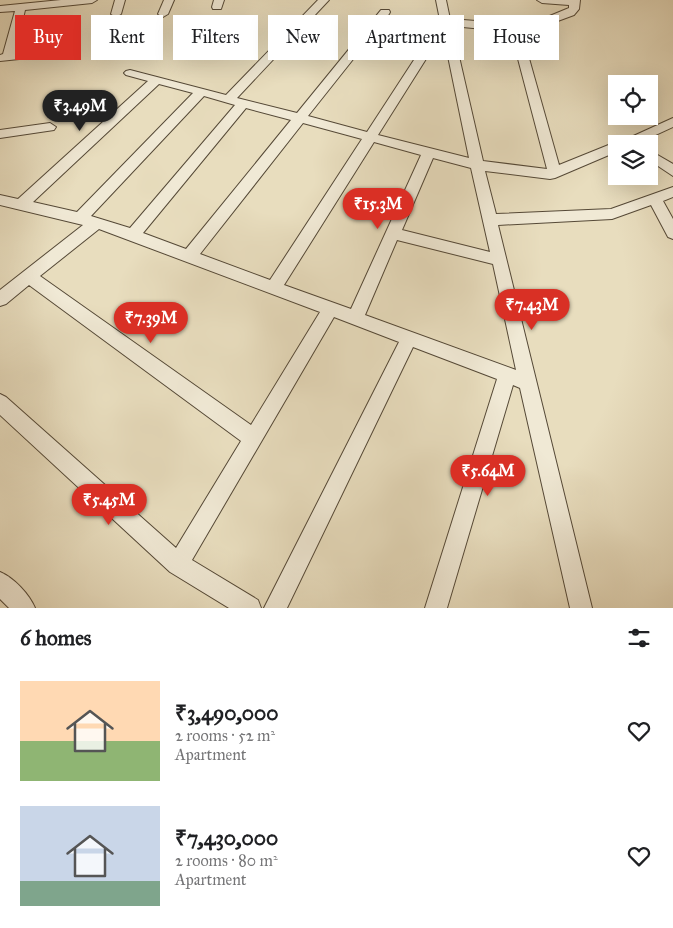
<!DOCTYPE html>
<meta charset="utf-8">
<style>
:root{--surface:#fff;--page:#f6f6f6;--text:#202124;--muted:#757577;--accent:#d93025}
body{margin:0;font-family:"IM FELL Great Primer",serif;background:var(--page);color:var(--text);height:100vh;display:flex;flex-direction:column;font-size:19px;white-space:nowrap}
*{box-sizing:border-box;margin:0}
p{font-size:16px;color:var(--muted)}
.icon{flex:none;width:28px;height:28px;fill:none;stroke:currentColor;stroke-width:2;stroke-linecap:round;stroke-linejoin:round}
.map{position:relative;height:608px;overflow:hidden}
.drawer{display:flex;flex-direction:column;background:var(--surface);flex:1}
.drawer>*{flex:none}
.top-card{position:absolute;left:15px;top:15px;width:644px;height:45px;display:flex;gap:10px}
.fabs{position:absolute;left:608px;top:75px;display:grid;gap:10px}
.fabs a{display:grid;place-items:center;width:50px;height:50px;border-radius:0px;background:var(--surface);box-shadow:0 5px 20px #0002;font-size:25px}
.price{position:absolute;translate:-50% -42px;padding:0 11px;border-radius:18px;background:var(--accent);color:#fff;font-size:16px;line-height:32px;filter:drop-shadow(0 1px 2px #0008)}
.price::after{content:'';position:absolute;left:50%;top:30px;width:15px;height:11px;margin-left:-8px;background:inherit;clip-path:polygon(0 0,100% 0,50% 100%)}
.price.active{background:#222;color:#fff}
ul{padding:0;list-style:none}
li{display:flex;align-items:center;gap:15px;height:125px;padding:0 20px}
li span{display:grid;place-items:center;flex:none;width:140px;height:100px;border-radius:0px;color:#555}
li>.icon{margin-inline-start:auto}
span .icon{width:60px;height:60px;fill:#fffc;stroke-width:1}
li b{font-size:21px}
h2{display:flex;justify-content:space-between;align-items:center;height:60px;padding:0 20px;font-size:21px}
.tag{padding:0 18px;border-radius:0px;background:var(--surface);box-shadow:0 5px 20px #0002;font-size:18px;line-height:45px}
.tag.active{background:var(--accent);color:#fff}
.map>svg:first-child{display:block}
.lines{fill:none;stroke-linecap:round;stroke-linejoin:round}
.minor-casing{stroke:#554937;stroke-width:2}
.minor{fill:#f0e9d5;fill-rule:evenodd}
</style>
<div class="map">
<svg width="673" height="608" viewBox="0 0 673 608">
<rect width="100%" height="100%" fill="#e8ddbe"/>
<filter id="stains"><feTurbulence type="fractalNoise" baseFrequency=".004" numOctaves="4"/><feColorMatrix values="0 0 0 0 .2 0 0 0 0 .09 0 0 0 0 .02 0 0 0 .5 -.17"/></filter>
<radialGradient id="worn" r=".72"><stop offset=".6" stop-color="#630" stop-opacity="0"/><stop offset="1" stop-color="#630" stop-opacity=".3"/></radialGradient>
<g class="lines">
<g class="minor-casing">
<g id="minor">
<path d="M61,0H97L92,3L25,10L15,53L73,48L77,49L79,51L77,53L0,61V55L3,54L15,11L0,12V6Z"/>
<path d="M115,0H125L121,14L116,17L111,14Z"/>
<path d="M164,0H174L168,14L163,17L158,14Z"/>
<path d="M214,0H224L221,9H213L212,7Z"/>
<path d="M318,0H329L237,98L297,113L381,10H389L390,12L389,14L308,116L367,132L440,20L436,0H446L450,19L502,23L523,27L569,8V5L542,3L537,0H580L579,9L574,15L528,32L523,37L559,165L611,144L618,143L673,118V127L636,144H616V152L555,178L550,179L485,171L496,214L611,209L673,187V197L663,201L673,219V239L668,237L651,205L612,219L498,225L592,608H570L520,388L513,385L447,608H425L497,379L413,347L287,608H264L399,342L334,317L192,560L258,600L261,608H229L170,572L0,415V394L6,397L176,548L241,441L29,285L6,304L0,306V290L83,225L0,205V195L18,199L148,81L126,75L124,73L126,71L130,70L226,95ZM452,26L516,32L512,36L547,169L483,161ZM443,32L469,158L378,135ZM159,84L193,93L77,212L33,202ZM204,96L235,105L130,228L91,216ZM246,108L291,120L186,249L143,233ZM303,123L362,139L270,280L200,254ZM374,142L421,155L351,309L284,285ZM433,158L471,168L490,252L402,230ZM99,229L320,312L251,425L40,276ZM397,240L493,264L516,370L365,315Z"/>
<path d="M50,123L56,127L54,130L0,138V130Z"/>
<path d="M649,150L673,164V176L649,160Z"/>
<path d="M0,572C14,578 29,594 35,608H9L0,599Z"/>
</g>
</g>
<use href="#minor" class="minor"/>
</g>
<rect width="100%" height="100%" filter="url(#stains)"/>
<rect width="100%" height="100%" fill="url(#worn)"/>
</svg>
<div class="fabs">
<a><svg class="icon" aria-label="locate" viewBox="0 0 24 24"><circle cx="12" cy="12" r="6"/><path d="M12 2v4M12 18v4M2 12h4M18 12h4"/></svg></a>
<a><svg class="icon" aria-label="layers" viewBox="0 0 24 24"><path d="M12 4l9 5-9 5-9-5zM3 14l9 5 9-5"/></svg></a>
</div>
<b class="price active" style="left:80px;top:132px">₹3.49M</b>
<b class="price" style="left:378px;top:230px">₹15.3M</b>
<b class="price" style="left:532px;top:331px">₹7.43M</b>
<b class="price" style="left:151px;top:344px">₹7.39M</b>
<b class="price" style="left:488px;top:497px">₹5.64M</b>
<b class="price" style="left:109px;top:526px">₹5.45M</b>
<div class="top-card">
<a class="tag active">Buy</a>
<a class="tag">Rent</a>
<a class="tag">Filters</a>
<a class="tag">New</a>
<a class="tag">Apartment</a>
<a class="tag">House</a>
</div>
</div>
<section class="drawer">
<h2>6 homes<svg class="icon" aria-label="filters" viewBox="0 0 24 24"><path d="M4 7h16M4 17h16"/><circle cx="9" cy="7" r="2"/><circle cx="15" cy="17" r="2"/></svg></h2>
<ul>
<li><span style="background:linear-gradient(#ffd9b3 60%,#8fb573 0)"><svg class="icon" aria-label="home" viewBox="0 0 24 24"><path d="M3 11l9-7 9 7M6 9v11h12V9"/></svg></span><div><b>₹3,490,000</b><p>2 rooms · 52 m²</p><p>Apartment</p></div><svg class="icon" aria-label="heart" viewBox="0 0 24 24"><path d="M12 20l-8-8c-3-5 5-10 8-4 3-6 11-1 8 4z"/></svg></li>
<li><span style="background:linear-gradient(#c9d6e8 75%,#7fa58c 0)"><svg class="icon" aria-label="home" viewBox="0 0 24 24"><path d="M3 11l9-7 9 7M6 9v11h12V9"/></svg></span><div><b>₹7,430,000</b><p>2 rooms · 80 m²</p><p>Apartment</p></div><svg class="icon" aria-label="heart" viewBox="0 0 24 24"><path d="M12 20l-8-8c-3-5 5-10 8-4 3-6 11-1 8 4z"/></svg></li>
</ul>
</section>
